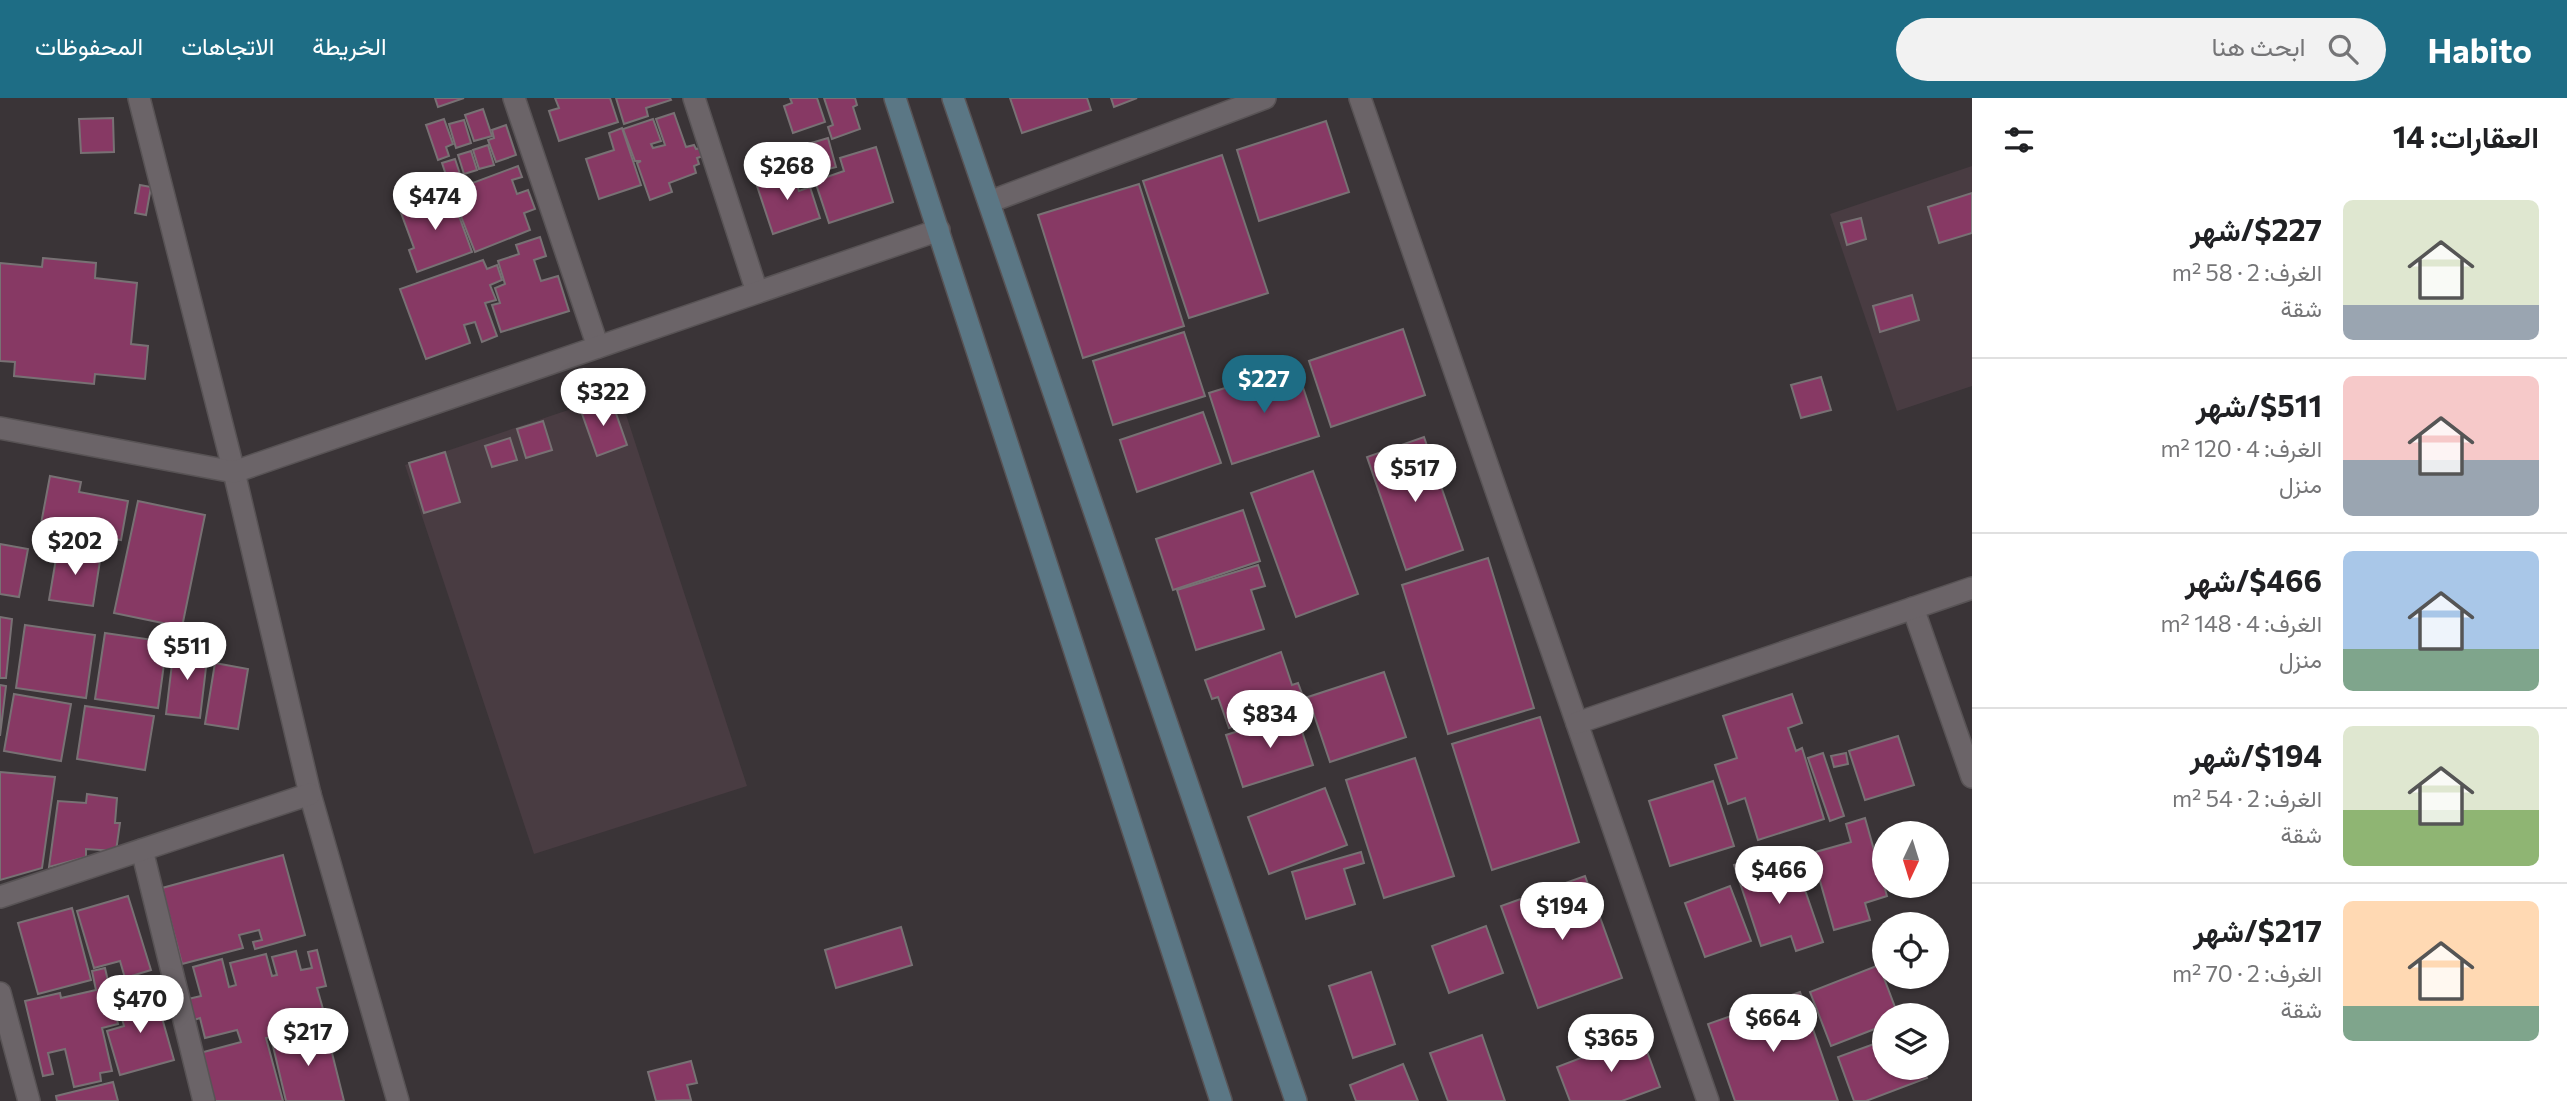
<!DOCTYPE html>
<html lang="ar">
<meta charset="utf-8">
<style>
:root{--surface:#fff;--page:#f2f2f2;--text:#202124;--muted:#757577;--line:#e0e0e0;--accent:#1e6d85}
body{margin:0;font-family:Commissioner,Vazirmatn,sans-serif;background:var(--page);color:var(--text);direction:rtl;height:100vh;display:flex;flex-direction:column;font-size:26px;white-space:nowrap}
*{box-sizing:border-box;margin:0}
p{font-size:23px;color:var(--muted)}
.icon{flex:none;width:38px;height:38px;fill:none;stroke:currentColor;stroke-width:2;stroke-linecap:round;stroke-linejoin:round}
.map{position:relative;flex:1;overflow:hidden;direction:ltr}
.panel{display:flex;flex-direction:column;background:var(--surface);width:595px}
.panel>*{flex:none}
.needle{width:46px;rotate:184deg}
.controls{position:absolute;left:1872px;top:723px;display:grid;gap:14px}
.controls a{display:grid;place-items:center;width:77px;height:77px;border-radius:50%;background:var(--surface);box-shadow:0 2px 5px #0004;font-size:35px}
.price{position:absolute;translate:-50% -60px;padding:0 16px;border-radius:24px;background:#fff;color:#222;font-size:23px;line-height:46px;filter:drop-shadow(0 2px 4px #0008)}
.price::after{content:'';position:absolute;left:50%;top:42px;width:21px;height:16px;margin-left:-10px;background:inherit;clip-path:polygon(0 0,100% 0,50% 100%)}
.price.selected{background:var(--accent);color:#fff}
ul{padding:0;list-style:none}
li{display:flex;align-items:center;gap:21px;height:175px;padding:0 28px}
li+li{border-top:2px solid var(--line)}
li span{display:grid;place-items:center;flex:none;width:196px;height:140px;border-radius:10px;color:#555}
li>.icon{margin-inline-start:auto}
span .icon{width:84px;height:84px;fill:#fffc;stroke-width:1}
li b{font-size:30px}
h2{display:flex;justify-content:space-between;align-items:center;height:84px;padding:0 28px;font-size:30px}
header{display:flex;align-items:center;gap:42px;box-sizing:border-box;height:98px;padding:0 35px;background:var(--accent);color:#fff}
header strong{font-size:33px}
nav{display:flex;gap:38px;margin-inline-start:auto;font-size:24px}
.search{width:490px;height:63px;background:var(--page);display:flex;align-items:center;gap:18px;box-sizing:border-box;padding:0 24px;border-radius:38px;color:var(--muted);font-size:26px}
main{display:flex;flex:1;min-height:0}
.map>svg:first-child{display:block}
.built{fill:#493c42}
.building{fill:#873964;stroke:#787174;stroke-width:2}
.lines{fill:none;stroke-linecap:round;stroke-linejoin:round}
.street-casing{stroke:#585355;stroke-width:24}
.secondary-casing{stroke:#585355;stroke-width:24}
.street{stroke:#6b6468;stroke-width:21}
.secondary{stroke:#5b7785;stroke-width:21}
</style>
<header>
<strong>Habito</strong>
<div class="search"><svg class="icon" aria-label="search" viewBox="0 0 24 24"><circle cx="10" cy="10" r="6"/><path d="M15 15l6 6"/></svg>ابحث هنا</div>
<nav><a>الخريطة</a><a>الاتجاهات</a><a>المحفوظات</a></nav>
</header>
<main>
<section class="panel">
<h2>العقارات: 14<svg class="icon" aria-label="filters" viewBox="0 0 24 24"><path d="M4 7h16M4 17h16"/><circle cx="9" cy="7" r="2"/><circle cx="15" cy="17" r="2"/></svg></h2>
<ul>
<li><span style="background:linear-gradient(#dfe7d0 75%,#9aa5b1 0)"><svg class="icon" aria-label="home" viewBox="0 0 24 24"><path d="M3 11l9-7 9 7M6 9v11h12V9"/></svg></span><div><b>$227/شهر</b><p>الغرف: 2 · 58 m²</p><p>شقة</p></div></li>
<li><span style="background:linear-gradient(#f6c9c9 60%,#9aa5b1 0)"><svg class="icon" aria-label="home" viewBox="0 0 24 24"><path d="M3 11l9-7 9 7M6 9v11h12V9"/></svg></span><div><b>$511/شهر</b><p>الغرف: 4 · 120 m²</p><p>منزل</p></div></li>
<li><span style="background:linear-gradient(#a9c7e8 70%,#7fa58c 0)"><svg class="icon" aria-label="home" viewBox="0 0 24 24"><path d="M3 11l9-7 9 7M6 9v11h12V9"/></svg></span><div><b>$466/شهر</b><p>الغرف: 4 · 148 m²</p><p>منزل</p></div></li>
<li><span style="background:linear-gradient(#dfe7d0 60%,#8fb573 0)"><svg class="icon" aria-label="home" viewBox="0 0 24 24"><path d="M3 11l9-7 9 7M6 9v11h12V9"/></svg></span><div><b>$194/شهر</b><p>الغرف: 2 · 54 m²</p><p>شقة</p></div></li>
<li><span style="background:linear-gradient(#ffd9b3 75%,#7fa58c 0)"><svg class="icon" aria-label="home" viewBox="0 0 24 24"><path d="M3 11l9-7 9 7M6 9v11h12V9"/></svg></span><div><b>$217/شهر</b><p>الغرف: 2 · 70 m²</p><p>شقة</p></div></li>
</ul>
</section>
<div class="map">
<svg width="1972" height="1003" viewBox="0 0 1972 1003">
<rect width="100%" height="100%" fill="#3a3437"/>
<g class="built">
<path d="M1972,68V288L1897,313L1830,116Z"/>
<path d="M619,295L747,688L534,756L405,367Z"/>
</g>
<g class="building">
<path d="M435,0H464L438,9Z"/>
<path d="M555,0H610L618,24L559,43L549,13L559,10Z"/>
<path d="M616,0H670L671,2L646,10L648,18L624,26Z"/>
<path d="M790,0H817L825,24L793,35L784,8L792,5Z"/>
<path d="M824,0H855L857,7L853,9L860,31L832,41L828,29L833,27Z"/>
<path d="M1010,0H1087L1091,12L1022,35Z"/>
<path d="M1111,0H1137L1114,9Z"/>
<path d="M483,11L492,38L474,43L465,17Z"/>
<path d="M674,15L686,49L694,47L696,51L701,50L703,58L697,60L699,66L694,68L696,75L669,85L672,94L650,102L637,65L641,63H635L623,31L653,21L661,43L651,46L653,50L665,47L656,21Z"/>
<path d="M113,20L114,54L81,55L79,21Z"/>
<path d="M444,21L453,46L446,49L449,58L438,62L426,27Z"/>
<path d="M464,22L471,45L456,50L449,26Z"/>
<path d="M1326,23L1349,94L1259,123L1237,52Z"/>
<path d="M506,27L516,57L496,64L488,42L494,40L492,32Z"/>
<path d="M622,30L641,87L599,101L586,61L614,52L609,35Z"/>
<path d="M828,40L836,69L809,76L801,48Z"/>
<path d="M488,47L494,67L479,71L473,52Z"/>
<path d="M876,49L893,104L829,125L815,83L844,73L840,60Z"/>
<path d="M471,53L477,72L464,76L458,57Z"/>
<path d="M1222,57L1268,195L1189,220L1143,83Z"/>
<path d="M455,61L461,79L448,83L442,65Z"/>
<path d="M790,66L799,93L810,89L820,120L773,136L757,88L781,80L778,70Z"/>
<path d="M518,68L522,79L512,82L517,96L528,92L535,111L524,115L530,132L475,154L451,93Z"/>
<path d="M1139,86L1184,228L1083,260L1038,117Z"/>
<path d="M140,87L151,89L146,117L135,115Z"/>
<path d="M450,93L472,154L417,174L409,152L414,150L400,112Z"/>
<path d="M1972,95V135L1939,145L1928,109Z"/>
<path d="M1861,120L1866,141L1847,147L1841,125Z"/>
<path d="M540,139L546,158L534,162L541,183L558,178L569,213L501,234L492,207L500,205L495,190L505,186L498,163L519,156L516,147Z"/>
<path d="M43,160L96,165L95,180L137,185L131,246L148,248L145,281L95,276L94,286L14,278L15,264L0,263V165L42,169Z"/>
<path d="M483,162L487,171L497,167L502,182L490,187L496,202L485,205L497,238L482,244L475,224L464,227L470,245L426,261L400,191Z"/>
<path d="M1912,197L1919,222L1880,234L1873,208Z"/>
<path d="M1403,231L1425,297L1331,329L1309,263Z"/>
<path d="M1184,234L1205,298L1113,327L1093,263Z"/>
<path d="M1296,268L1319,338L1232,366L1209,295Z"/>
<path d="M1821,279L1831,312L1801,320L1791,287Z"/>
<path d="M602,302L605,309L613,307L627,347L597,358L580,310Z"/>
<path d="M1203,314L1221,365L1137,394L1120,342Z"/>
<path d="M543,323L552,352L526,360L517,331Z"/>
<path d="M1424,339L1463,452L1406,472L1367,359Z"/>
<path d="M510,340L517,362L492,369L485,348Z"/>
<path d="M445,354L460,404L424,415L409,365Z"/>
<path d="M1313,373L1358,496L1296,519L1251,395Z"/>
<path d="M50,378L81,384L79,394L128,403L121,442L109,440L107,454L38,442Z"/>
<path d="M138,403L205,417L182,529L114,515Z"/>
<path d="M1243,412L1260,463L1173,492L1156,441Z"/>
<path d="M0,446L28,451L19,499L0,496Z"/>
<path d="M58,449L101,456L93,508L49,502Z"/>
<path d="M1488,460L1534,610L1448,636L1402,487Z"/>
<path d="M1258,467L1265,488L1251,492L1264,531L1196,552L1177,492Z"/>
<path d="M0,519L12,521L6,580H0Z"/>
<path d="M25,527L95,537L86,600L16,590Z"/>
<path d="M105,535L167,544L158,610L95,601Z"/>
<path d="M174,549L208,553L200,620L166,616Z"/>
<path d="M1281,554L1292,587L1298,585L1305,604L1229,630L1218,599L1212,601L1205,582Z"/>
<path d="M215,565L248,571L238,631L205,626Z"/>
<path d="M1384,574L1406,639L1330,664L1308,599Z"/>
<path d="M0,587L6,588L0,638Z"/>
<path d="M14,596L71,606L61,663L4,653Z"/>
<path d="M1792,596L1802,625L1788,630L1796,653L1802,650L1824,721L1758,742L1745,700L1728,706L1715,667L1737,660L1723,618Z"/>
<path d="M85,608L154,618L145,672L77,661Z"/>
<path d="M1296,615L1313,667L1243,689L1226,637Z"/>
<path d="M1540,619L1579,744L1492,772L1452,646Z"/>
<path d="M1898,638L1914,687L1865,702L1849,653Z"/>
<path d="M1823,655L1844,718L1830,723L1808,660Z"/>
<path d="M1846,655L1848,666L1834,669L1831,658Z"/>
<path d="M1415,660L1454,778L1384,800L1346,682Z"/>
<path d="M0,674L55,679L42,770L0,782Z"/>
<path d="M1713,683L1734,748L1670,768L1649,703Z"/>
<path d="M1325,690L1347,747L1269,776L1248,719Z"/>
<path d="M87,696L117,700L115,725H120L116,753L86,751V759L49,769L58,703L86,705Z"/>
<path d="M1865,720L1887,798L1865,805L1870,822L1834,832L1812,755L1851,744L1846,726Z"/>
<path d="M1361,754L1364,765L1344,771L1355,806L1306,821L1292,774Z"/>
<path d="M283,757L305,837L255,851L253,844L262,842L259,832L239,837L243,850L182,866L162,790Z"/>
<path d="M1757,760L1764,780L1797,769L1823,844L1796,853L1791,838L1761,848L1734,767Z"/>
<path d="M1585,778L1622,880L1538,910L1501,808Z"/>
<path d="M1730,788L1751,843L1705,859L1685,805Z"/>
<path d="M128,798L151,872L125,880L120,863L94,870L77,813Z"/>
<path d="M72,810L91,882L38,896L18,825Z"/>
<path d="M1486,828L1503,875L1449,895L1432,848Z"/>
<path d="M901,829L912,867L836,890L825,852Z"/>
<path d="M317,852L326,888L317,890L323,911L287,920L291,934L266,940L283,1003H213L200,955L241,944L237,932L205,940L200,920L194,922L188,901L201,898L193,869L222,861L229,889L236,887L230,865L266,856L272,878L277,877L272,859L296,853L301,872L312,870L308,854Z"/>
<path d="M1879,867L1898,917H1885V927L1831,948L1810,894Z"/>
<path d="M105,870L118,926L102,930L112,973L100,975L101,983L74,989L65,951L48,955L53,976L43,978L25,903L60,895L61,900L96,892L92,873Z"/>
<path d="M1371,874L1395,946L1353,960L1329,888Z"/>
<path d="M154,892L174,962L120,977L107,933L124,928L117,903Z"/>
<path d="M1800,894L1838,1003H1735L1708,926Z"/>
<path d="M326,931L344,1003H286L272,944Z"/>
<path d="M1482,937L1505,1003H1448L1430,955Z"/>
<path d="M1641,937L1660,989L1622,1003H1570L1557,969Z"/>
<path d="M1885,942V970H1923L1927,980L1866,1003H1854L1838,959Z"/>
<path d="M691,963L697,985L687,987L691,1002L656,1003L648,974Z"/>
<path d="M1403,966L1418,1003H1356L1350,987Z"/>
<path d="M113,984L118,1003H57L56,998Z"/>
</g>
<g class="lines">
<g class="street-casing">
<g id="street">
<path d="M139,0L234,374L310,696L398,1003"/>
<path d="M514,0L598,249"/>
<path d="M694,0L757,194"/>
<path d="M1360,0L1708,1003"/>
<path d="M989,104L1265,0"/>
<path d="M0,330L234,374L939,132"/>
<path d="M1913,510L1972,679"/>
<path d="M1577,625L1972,490"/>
<path d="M142,752L204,1003"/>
<path d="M0,799L310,696"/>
<path d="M0,895L29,1003"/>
</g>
</g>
<g class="secondary-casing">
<g id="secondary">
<path d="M895,0L1221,1003"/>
<path d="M953,0L1296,1003"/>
</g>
</g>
<use href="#street" class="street"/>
<use href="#secondary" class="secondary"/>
</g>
</svg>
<div class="controls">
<a><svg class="needle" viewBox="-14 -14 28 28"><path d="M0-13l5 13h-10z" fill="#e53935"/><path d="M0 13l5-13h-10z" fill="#757577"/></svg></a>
<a><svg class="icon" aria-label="locate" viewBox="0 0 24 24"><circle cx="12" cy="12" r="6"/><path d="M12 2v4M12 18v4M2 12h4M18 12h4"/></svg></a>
<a><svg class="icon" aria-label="layers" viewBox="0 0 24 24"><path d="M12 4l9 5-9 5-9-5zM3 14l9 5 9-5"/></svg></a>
</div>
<b class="price" style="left:787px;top:104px">$268</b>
<b class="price" style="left:435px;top:134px">$474</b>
<b class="price selected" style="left:1264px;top:317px">$227</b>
<b class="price" style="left:603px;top:330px">$322</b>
<b class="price" style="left:1415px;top:406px">$517</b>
<b class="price" style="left:75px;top:479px">$202</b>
<b class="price" style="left:187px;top:584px">$511</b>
<b class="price" style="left:1270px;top:652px">$834</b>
<b class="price" style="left:1779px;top:808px">$466</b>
<b class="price" style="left:1562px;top:844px">$194</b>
<b class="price" style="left:140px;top:937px">$470</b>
<b class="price" style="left:1773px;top:956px">$664</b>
<b class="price" style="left:308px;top:970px">$217</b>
<b class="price" style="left:1611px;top:976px">$365</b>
</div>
</main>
